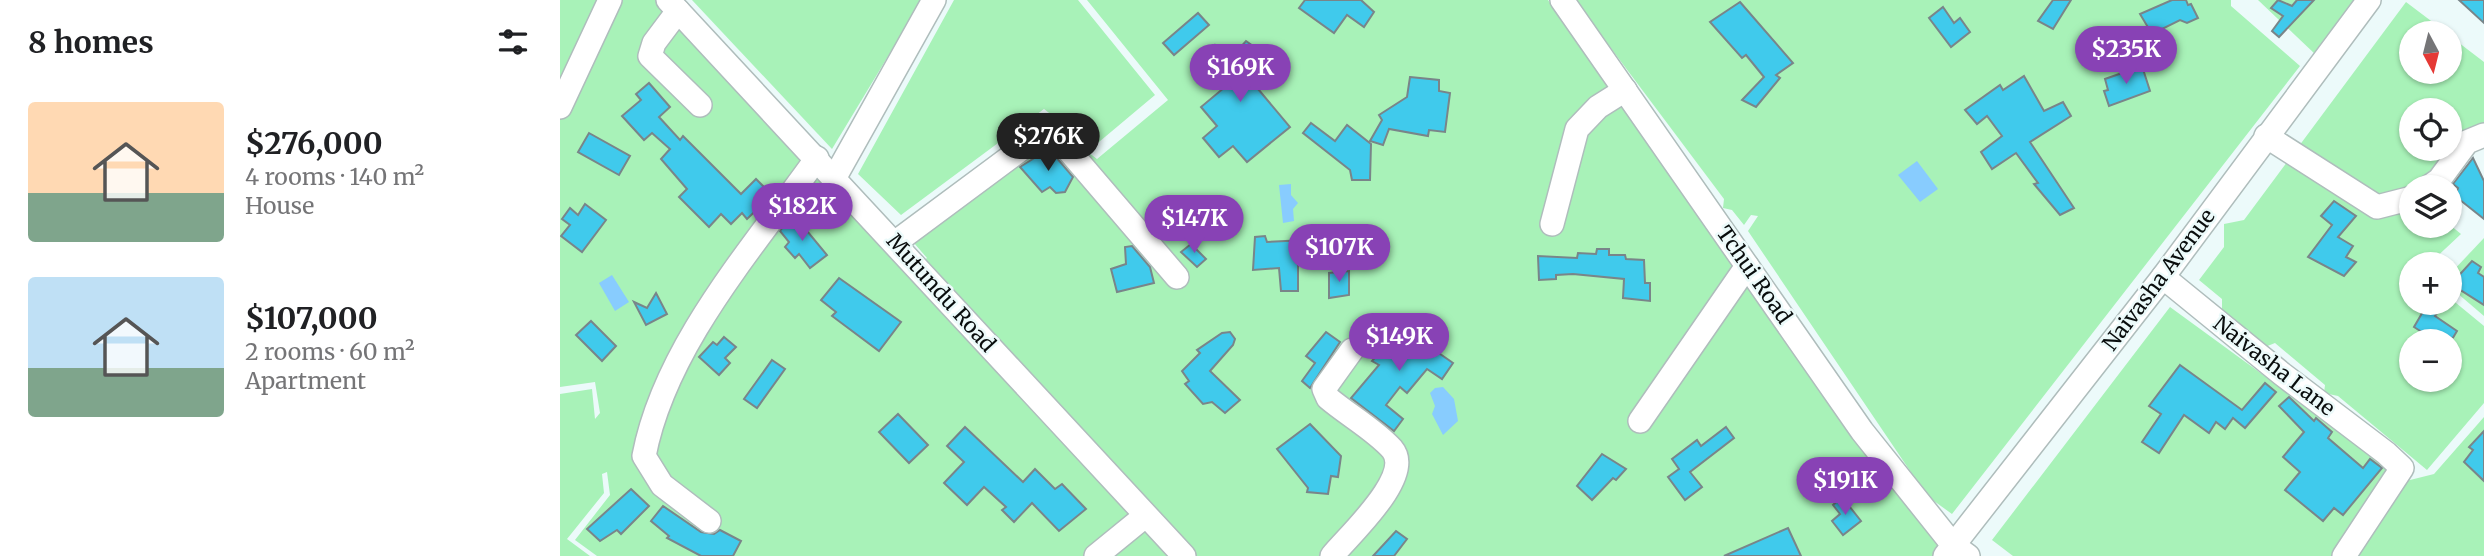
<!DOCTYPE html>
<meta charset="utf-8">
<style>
:root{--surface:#fff;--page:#f6f6f6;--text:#202124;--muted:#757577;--accent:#8842b5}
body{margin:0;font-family:Merriweather,serif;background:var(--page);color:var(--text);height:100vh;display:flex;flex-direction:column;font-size:26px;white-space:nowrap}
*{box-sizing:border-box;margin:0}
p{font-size:23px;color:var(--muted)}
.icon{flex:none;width:38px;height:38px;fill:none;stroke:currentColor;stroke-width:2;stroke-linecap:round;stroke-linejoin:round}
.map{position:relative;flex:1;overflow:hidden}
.panel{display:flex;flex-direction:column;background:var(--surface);width:560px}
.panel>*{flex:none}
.needle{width:46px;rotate:173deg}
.buttons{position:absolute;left:1839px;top:21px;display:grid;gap:14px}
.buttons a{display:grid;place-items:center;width:63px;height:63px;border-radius:50%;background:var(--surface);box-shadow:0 2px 5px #0004;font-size:35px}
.price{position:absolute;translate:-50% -60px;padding:0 16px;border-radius:24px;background:var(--accent);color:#fff;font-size:23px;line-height:46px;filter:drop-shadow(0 2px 4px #0008)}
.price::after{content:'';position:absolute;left:50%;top:42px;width:21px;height:16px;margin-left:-10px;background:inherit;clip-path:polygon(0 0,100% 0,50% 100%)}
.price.active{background:#222;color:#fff}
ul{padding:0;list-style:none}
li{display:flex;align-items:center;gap:21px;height:175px;padding:0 28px}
li span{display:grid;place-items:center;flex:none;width:196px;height:140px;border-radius:7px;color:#555}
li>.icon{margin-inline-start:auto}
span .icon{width:84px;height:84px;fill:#fffc;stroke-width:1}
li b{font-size:30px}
h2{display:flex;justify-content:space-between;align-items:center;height:84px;padding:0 28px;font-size:30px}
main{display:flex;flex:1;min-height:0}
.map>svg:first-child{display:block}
.green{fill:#a8f2b8;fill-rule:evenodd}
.water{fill:#88ccfe}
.building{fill:#40caec;stroke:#798589;stroke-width:2}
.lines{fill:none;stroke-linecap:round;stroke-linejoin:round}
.minor-casing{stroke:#afbdbc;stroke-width:26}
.minor{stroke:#fff;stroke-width:23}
.labels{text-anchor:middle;stroke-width:5;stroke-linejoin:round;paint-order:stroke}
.street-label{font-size:21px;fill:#090d0d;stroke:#ecfafa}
</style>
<main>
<section class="panel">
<h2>8 homes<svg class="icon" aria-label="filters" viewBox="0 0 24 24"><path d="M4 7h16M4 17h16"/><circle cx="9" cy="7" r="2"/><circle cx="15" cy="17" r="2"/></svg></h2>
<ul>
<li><span style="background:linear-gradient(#ffd9b3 65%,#7fa58c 0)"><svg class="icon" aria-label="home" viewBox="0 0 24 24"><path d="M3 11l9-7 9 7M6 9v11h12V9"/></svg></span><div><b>$276,000</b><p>4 rooms · 140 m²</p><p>House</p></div></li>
<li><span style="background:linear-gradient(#bfe0f5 65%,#7fa58c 0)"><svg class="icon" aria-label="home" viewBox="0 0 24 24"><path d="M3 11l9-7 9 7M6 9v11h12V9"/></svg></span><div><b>$107,000</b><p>2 rooms · 60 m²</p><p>Apartment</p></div></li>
</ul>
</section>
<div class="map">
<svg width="1924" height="556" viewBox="0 0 1924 556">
<rect width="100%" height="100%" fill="#ecfafa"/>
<g class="green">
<path d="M0,0H120L363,261L367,258L354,243L349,219L486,120L537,159L608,100L527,0H988L1002,19V0H1671V6L1740,66L1392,514L1367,496L1188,231L1198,216L1191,215L1184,225L1172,210L1163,208L1164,199L1047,43L1016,39L1292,437L1382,545L1373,556H37L15,540L50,495L47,472L42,474L44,493L7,539L30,556H0V394L32,389L35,419L40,413L35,382L0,387Z"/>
<path d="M132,0H362L272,149Z"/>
<path d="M394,0H518L595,95L533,147L484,109L341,215L298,174Z"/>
<path d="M1698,0H1800L1756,55Z"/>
<path d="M1846,2L1887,33H1852V72H1890V36L1924,62V140L1885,187H1852V226L1890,225L1901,234L1869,264H1852V303H1890V298L1924,326V403L1867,470L1778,396L1764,393L1765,385L1715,343L1705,347L1662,311V299L1639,280L1664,247V224L1684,220ZM1852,110H1890V149H1852ZM1852,341H1890V380H1852Z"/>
<path d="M1924,238V316L1890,287V274Z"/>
<path d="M1610,307L1832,469L1772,552L1803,540L1846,481L1874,474L1924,417V556H1453L1432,540Z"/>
</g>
<g class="water">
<path d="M1357,161L1378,189L1360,202L1338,175Z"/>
<path d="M731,184V195L738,203L733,209L734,221L723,223L719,185Z"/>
<path d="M52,275L69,302L55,311L39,283Z"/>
<path d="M883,387L894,399L898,421L883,435L872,414L875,406L870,393L875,388Z"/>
</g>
<g class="building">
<path d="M745,0H801L814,12L804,27L787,15L774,33L739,8Z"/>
<path d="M1493,0H1511L1493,29L1478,21Z"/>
<path d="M1612,0H1626L1628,5L1631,4L1638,18L1627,23L1620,20L1592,34L1580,14Z"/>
<path d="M1718,0L1732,6L1737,0H1754L1719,37L1712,31L1723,16L1711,8Z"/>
<path d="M1899,0H1924V23Z"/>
<path d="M1180,2L1233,63L1216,75L1220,78L1196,107L1182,100L1204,77L1186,55L1182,58L1150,22Z"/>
<path d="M1383,7L1394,23L1400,18L1410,32L1391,47L1369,18Z"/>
<path d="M638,13L649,25L614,55L603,43Z"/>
<path d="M686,41L700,51L697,54L712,67L693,83L730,127L687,162L673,146L659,157L643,138L657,126L641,107L665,87L638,65L655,45L671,58Z"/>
<path d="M1582,66L1590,91L1549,106L1544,91L1548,90L1545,79Z"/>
<path d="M1464,76L1484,111L1503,102L1511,116L1470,142L1514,208L1500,215L1474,184L1478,183L1456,153L1432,169L1421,152L1442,136L1427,116L1417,124L1405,110L1440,85L1443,90Z"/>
<path d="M850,77L879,80V91L890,93L885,132L869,130L868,136L829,129L823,145L810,141L822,120L819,115L847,97Z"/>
<path d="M89,83L110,107L99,117L120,140L123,136L181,194L196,179L212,195L187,219L182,213L171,224L161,214L149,227L119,197L127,189L101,159L110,149L92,133L84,140L62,116L81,100L76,94Z"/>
<path d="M751,123L775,141L787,125L811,144L810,180H792L790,170L743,133Z"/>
<path d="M29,133L70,156L59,175L18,152Z"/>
<path d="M484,152L496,157L513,177L505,192L496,193L490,187L482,192L460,167Z"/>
<path d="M1913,158L1924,181V219L1895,196L1898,188L1893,184Z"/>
<path d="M1774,201L1796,216L1778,237L1793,246L1786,257L1796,262L1784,276L1748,257L1772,225L1761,216Z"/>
<path d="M25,204L46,220L22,252L1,236L10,225L2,219L10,208L18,215Z"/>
<path d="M233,214L267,255L250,268L239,254L235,258L225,247L229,242L220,231Z"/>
<path d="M746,230H768L772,263L738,265V291H721L719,268L693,270L695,237L705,236L707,242L746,240Z"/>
<path d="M631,244L646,259L637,267L621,252Z"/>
<path d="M572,246L590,267L594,283L557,292L551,269L566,264L565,247Z"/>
<path d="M1037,249H1049V255H1065L1066,259L1084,260L1085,283H1090V301L1063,298L1064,279L1013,274L996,275V279L979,280L978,256L1017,258L1018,253L1036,254Z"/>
<path d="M1912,261L1921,267L1918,273L1924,277V305L1891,284Z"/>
<path d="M789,271V295L769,298V273Z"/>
<path d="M279,278L341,322L319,351L272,316L276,312L261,300Z"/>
<path d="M96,293L107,314L86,325L74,302L87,308Z"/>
<path d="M1868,303H1885L1875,316L1897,331L1891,341H1876L1854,327Z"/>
<path d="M31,321L56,346L42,361L16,335Z"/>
<path d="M847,321L858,329L853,335L893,363L882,379L867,369L847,393L840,387L826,405L843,419L834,431L791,398L819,365L812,361Z"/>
<path d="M670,332L675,339L673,345L650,371L680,400L665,413L652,402L643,404L625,384L629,381L622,371L640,353L637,350L662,333Z"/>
<path d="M766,332L780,342L750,388L742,381L755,363L746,356Z"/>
<path d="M164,337L176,347L165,358L170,363L159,375L139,357L153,342L157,345Z"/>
<path d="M212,360L225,369L197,408L184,399Z"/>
<path d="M1620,365L1682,410L1705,383L1716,392L1685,428L1673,418L1665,429L1656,422L1649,433L1624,415L1599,453L1582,442L1601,414L1589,406Z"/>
<path d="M1729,397L1754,421L1756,418L1772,432L1768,438L1803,468L1810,459L1822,468L1783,515L1774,508L1763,521L1725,490L1740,472L1723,457L1744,432L1719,406Z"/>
<path d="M338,414L368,445L349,463L319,432Z"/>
<path d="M750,424L781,456L778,477L771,476L768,494L747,492L748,488L717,449Z"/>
<path d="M405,427L463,482L475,469L495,489L502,484L526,509L499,531L472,503L454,522L442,510L446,507L424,487L407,505L384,483L404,462L387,446Z"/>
<path d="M1166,427L1174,438L1130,472L1142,487L1125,500L1108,477L1119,469L1112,459L1137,440L1141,446Z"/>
<path d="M1924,431V481L1904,462L1913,450L1909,447Z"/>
<path d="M1042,454L1066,469L1056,480L1053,478L1032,500L1017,486Z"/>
<path d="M71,489L89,506L61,534L57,530L40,541L27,529Z"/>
<path d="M1282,497L1301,521L1283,535L1272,521L1280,514L1273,505Z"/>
<path d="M103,506L141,532L154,534L160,530L181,541L173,556H141L107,538L109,536L91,521Z"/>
<path d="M1228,528L1241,556H1164Z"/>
<path d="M836,531L847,539L834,556H813Z"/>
</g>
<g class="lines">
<g class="minor-casing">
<g id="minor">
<path d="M108,0L624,556"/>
<path d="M1002,0L1302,431L1393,545L1408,556"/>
<path d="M118,11L94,43L90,56L140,105"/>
<path d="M0,107L50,0"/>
<path d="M1706,136L1817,207L1852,198"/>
<path d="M275,177L374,0"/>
<path d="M1869,187L1879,180L1907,142L1924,135"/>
<path d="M992,224L1017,129L1038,107L1065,90"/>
<path d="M336,242L472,141L485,137L504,145L617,277"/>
<path d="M1603,277L1722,374L1826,453L1842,468L1784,556"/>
<path d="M1080,421L1187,266"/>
<path d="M149,521L102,485L84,456C105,346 193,248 257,158"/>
<path d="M536,556L585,516"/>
<path d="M772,556C788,536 855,476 832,449C815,430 788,415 768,398L764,389L792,350"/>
<path d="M1385,556L1603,277L1809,0"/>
</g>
</g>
<use href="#minor" class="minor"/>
</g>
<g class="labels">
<g class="street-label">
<text transform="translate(1194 275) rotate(55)" y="7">Tchui Road</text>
<text transform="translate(1599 280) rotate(-53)" y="7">Naivasha Avenue</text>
<text transform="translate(381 293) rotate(48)" y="7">Mutundu Road</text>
<text transform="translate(1714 366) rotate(38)" y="7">Naivasha Lane</text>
</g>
</g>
</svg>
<div class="buttons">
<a><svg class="needle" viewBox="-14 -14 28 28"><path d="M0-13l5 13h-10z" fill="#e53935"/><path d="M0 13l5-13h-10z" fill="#757577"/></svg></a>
<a><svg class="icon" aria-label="locate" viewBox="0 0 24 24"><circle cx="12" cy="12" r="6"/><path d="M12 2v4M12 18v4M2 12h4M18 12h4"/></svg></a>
<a><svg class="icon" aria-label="layers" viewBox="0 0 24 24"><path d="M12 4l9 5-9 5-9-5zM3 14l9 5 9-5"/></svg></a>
<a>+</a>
<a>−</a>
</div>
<b class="price" style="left:1566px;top:86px">$235K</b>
<b class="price" style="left:680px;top:104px">$169K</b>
<b class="price active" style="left:488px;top:173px">$276K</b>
<b class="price" style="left:242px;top:243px">$182K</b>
<b class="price" style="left:634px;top:255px">$147K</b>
<b class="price" style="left:779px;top:284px">$107K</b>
<b class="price" style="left:839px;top:373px">$149K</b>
<b class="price" style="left:1285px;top:517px">$191K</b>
</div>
</main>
